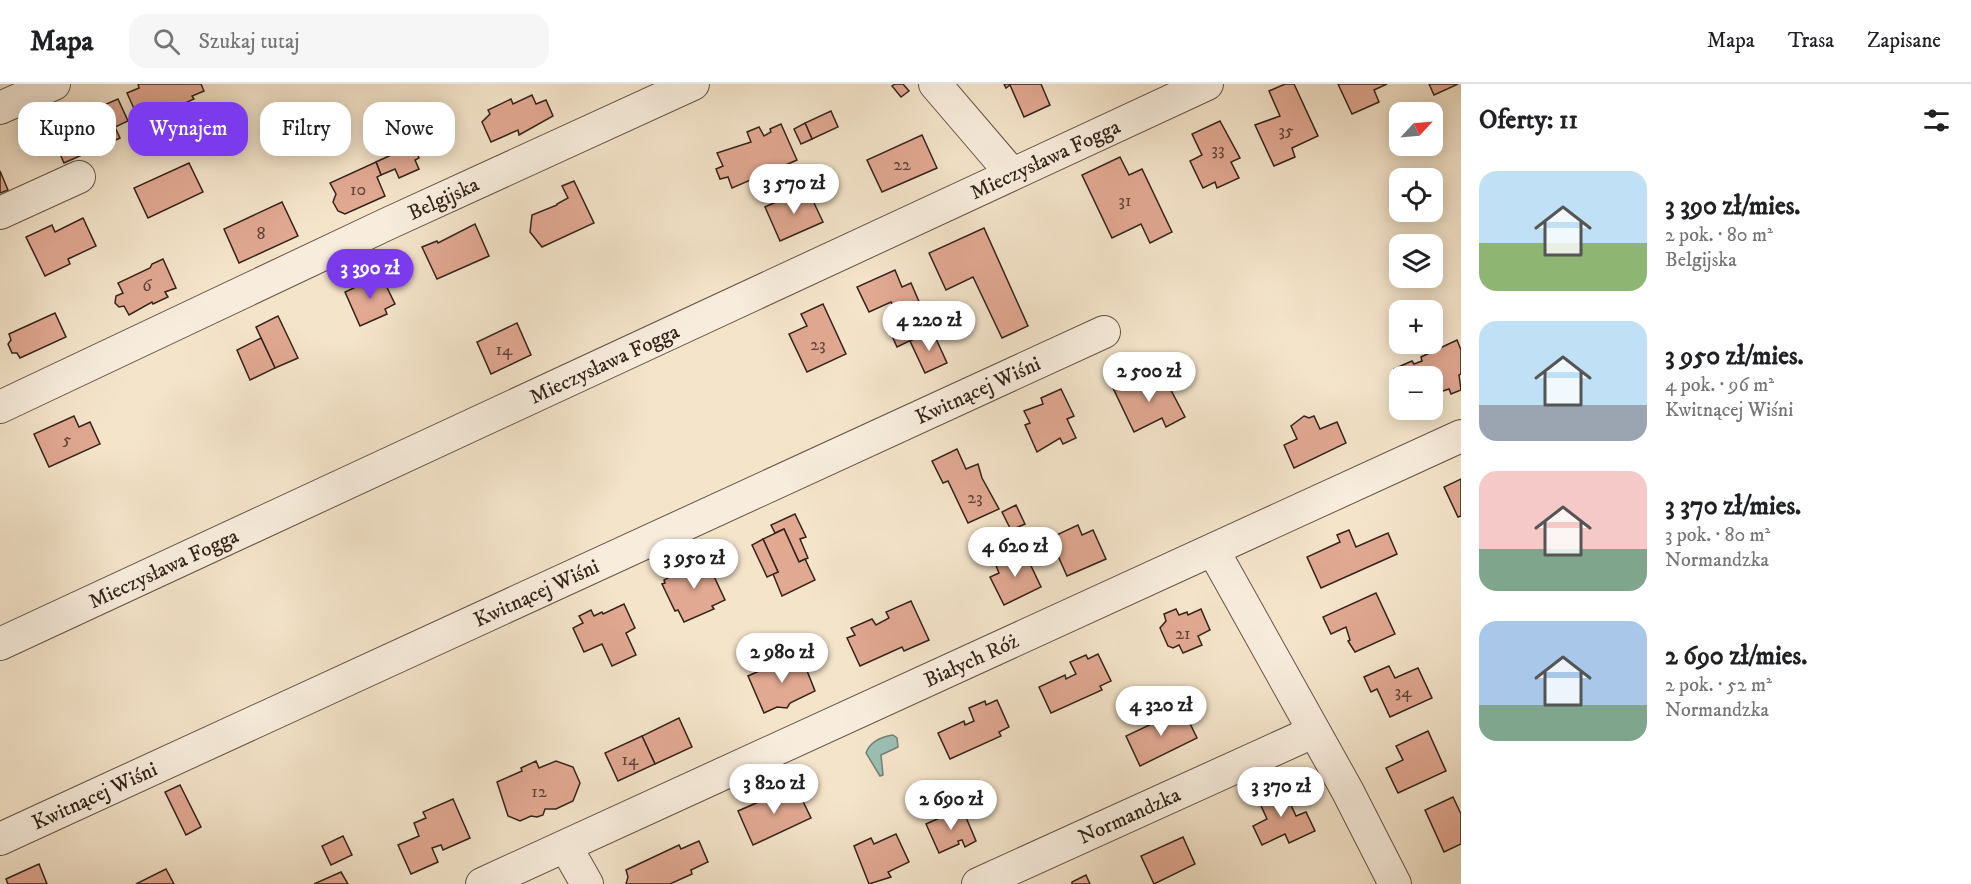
<!DOCTYPE html>
<html lang="pl">
<meta charset="utf-8">
<style>
:root{--surface:#fff;--page:#f6f6f6;--text:#202124;--muted:#757577;--line:#e0e0e0;--accent:#7c3aed}
body{margin:0;font-family:"IM FELL DW Pica",serif;background:var(--page);color:var(--text);height:100vh;display:flex;flex-direction:column;font-size:22px;white-space:nowrap}
*{box-sizing:border-box;margin:0}
p{font-size:20px;color:var(--muted)}
.icon{flex:none;width:33px;height:33px;fill:none;stroke:currentColor;stroke-width:2;stroke-linecap:round;stroke-linejoin:round}
.map{position:relative;flex:1;overflow:hidden}
.drawer{display:flex;flex-direction:column;background:var(--surface);width:510px}
.drawer>*{flex:none}
.guide{position:absolute;left:18px;top:18px;width:570px;height:54px;display:flex;gap:12px}
.needle{width:39px;rotate:64deg}
.fabs{position:absolute;left:1389px;top:18px;display:grid;gap:12px}
.fabs a{display:grid;place-items:center;width:54px;height:54px;border-radius:12px;background:var(--surface);box-shadow:0 3px 15px #0003;font-size:30px}
.price{position:absolute;translate:-50% -51px;padding:0 14px;border-radius:21px;background:#fff;color:#222;font-size:20px;line-height:39px;filter:drop-shadow(0 2px 3px #0008)}
.price::after{content:'';position:absolute;left:50%;top:36px;width:18px;height:14px;margin-left:-9px;background:inherit;clip-path:polygon(0 0,100% 0,50% 100%)}
.price.on{background:var(--accent);color:#fff}
ul{padding:0;list-style:none}
li{display:flex;align-items:center;gap:18px;height:150px;padding:0 18px}
li span{display:grid;place-items:center;flex:none;width:168px;height:120px;border-radius:18px;color:#555}
li>.icon{margin-inline-start:auto}
span .icon{width:72px;height:72px;fill:#fffc;stroke-width:1}
li b{font-size:26px}
h2{display:flex;justify-content:space-between;align-items:center;height:72px;padding:0 18px;font-size:26px}
.tag{padding:0 21px;border-radius:18px;background:var(--surface);box-shadow:0 3px 15px #0003;font-size:21px;line-height:54px}
.tag.on{background:var(--accent);color:#fff}
header{display:flex;align-items:center;gap:36px;box-sizing:border-box;height:84px;padding:0 30px;background:var(--surface);border-bottom:2px solid var(--line)}
header strong{font-size:28px}
nav{display:flex;gap:33px;margin-inline-start:auto;font-size:21px}
.search{width:420px;height:54px;background:var(--page);display:flex;align-items:center;gap:15px;box-sizing:border-box;padding:0 21px;border-radius:18px;color:var(--muted);font-size:22px}
main{display:flex;flex:1;min-height:0}
.map>svg:first-child{display:block}
.water{fill:#9cbfb4;stroke:#738176;stroke-width:1.5}
.building{fill:#e1a892;stroke:#35231a;stroke-width:1.5}
.lines{fill:none;stroke-linecap:round;stroke-linejoin:round}
.minor-casing{stroke:#655346;stroke-width:34}
.minor{stroke:#f8eddd;stroke-width:32}
.labels{text-anchor:middle;stroke-width:5;stroke-linejoin:round;paint-order:stroke}
.number-label{font-size:18px;fill:#604438}
.street-label{font-size:21px;fill:#35231a;stroke:#f8eddd}
</style>
<header>
<strong>Mapa</strong>
<div class="search"><svg class="icon" aria-label="search" viewBox="0 0 24 24"><circle cx="10" cy="10" r="6"/><path d="M15 15l6 6"/></svg>Szukaj tutaj</div>
<nav><a>Mapa</a><a>Trasa</a><a>Zapisane</a></nav>
</header>
<main>
<div class="map">
<svg width="1461" height="800" viewBox="0 0 1461 800">
<rect width="100%" height="100%" fill="#f4e4ca"/>
<filter id="stains"><feTurbulence type="fractalNoise" baseFrequency=".00333" numOctaves="4"/><feColorMatrix values="0 0 0 0 .2 0 0 0 0 .09 0 0 0 0 .02 0 0 0 .5 -.17"/></filter>
<radialGradient id="worn" r=".72"><stop offset=".6" stop-color="#630" stop-opacity="0"/><stop offset="1" stop-color="#630" stop-opacity=".3"/></radialGradient>
<path class="water" d="M893,651L897,654L898,663L881,671L883,691L880,692L866,669C870,657 881,653 893,651Z"/>
<g class="building">
<path d="M138,0H201L204,7L192,12L194,15L153,34L151,30L139,36L127,9L139,4Z"/>
<path d="M895,0H903L909,7L901,13L892,2Z"/>
<path d="M1004,0H1041L1050,21L1024,33L1010,1L1006,4Z"/>
<path d="M1285,0H1294L1318,52L1292,64L1295,73L1274,82L1255,41L1280,32L1269,7Z"/>
<path d="M1338,0H1387L1374,6L1379,18L1352,30Z"/>
<path d="M1429,0H1458L1434,11Z"/>
<path d="M532,11L536,20L546,16L553,32L519,51L518,46L491,58L482,38L490,30L488,26L511,15L513,20Z"/>
<path d="M118,15L128,37L115,43L120,54L64,79L50,47L54,46L51,39L69,31L72,37L76,36L80,43L109,30L104,21Z"/>
<path d="M831,27L838,43L812,55L805,39Z"/>
<path d="M1220,37L1240,74L1231,78L1239,94L1217,104L1215,98L1203,104L1190,77L1202,71L1192,50Z"/>
<path d="M805,39L812,55L801,60L794,45Z"/>
<path d="M781,40L797,76L732,104L728,93L720,95L716,85L723,82L717,69L751,58L747,48L759,43L764,52L771,48L770,45Z"/>
<path d="M922,51L937,84L882,108L867,76Z"/>
<path d="M413,61L419,74L415,76L419,85L399,94L395,85L381,91L376,78Z"/>
<path d="M1120,73L1129,91L1142,85L1172,148L1150,159L1141,140L1112,154L1082,91Z"/>
<path d="M376,78L381,91L377,93L385,112L345,130L338,127L333,118L336,110L330,99Z"/>
<path d="M189,79L203,108L148,134L134,104Z"/>
<path d="M0,87L8,106L0,109Z"/>
<path d="M574,97L594,139L542,163L530,148L532,131L557,121V120L568,114L562,102Z"/>
<path d="M807,104L823,138L780,157L765,123Z"/>
<path d="M282,118L298,152L239,179L224,145Z"/>
<path d="M83,134L96,162L68,175L70,180L45,192L26,153L52,141L55,148Z"/>
<path d="M475,140L489,172L437,195L422,163L437,157L438,159Z"/>
<path d="M984,144L1028,242L1002,254L973,193L946,206L929,169Z"/>
<path d="M163,175L176,204L165,208L168,213L153,220L152,218L129,231L124,222L119,223L115,219L116,212L123,209L118,199L150,184L152,180Z"/>
<path d="M895,186L902,203L911,199L920,220L897,231L891,218L869,228L857,203Z"/>
<path d="M379,187L395,220L385,225L387,230L360,242L345,208L362,200L364,204L372,200L368,193Z"/>
<path d="M823,220L846,270L807,288L789,250L807,242L801,230Z"/>
<path d="M920,220L932,246L897,263L885,236Z"/>
<path d="M55,229L66,253L20,274L17,269H12L8,260L11,256L9,250Z"/>
<path d="M278,232L298,274L275,284L256,243Z"/>
<path d="M517,239L531,271L491,290L477,258Z"/>
<path d="M932,246L947,279L925,289L910,257Z"/>
<path d="M261,254L275,284L250,296L237,266Z"/>
<path d="M1457,256L1461,266V290L1459,291L1461,306L1451,310L1449,305L1440,308L1441,312L1432,316V292H1400V311L1394,301L1398,296L1394,285L1412,277L1414,280L1422,277L1421,273Z"/>
<path d="M1163,291L1185,333L1166,343L1162,334L1134,348L1113,304L1133,295L1136,303Z"/>
<path d="M1061,305L1074,332L1067,335L1076,354L1063,360L1060,354L1037,368L1025,341L1030,339L1024,327L1043,320L1041,314Z"/>
<path d="M74,332L79,343L90,338L100,360L49,383L34,350Z"/>
<path d="M1304,332L1309,334L1314,332L1320,345L1337,338L1346,359L1294,384L1284,361L1297,355L1291,342Z"/>
<path d="M957,365L966,385L978,380L982,394L999,425L968,439L948,397L943,399L932,377Z"/>
<path d="M1461,395V432L1458,433L1444,403Z"/>
<path d="M1016,421L1025,440L1011,446L1002,428Z"/>
<path d="M795,430L806,453L800,455L808,474L799,478L784,445L775,449L771,441Z"/>
<path d="M1078,441L1082,451L1093,446L1106,475L1067,492L1050,454Z"/>
<path d="M784,445L799,478L805,475L815,496L782,512L773,490L778,488L763,455Z"/>
<path d="M1349,446L1356,463L1388,449L1397,470L1321,504L1307,473L1340,458L1337,451Z"/>
<path d="M763,455L778,488L767,493L752,461Z"/>
<path d="M1023,465L1041,503L1004,521L990,493L999,489L995,479Z"/>
<path d="M704,471L725,516L712,522L714,525L684,538L678,526L675,527L662,500L665,499L664,496L677,489L679,492L684,490L681,482Z"/>
<path d="M1376,509L1395,550L1355,568L1348,557L1350,556L1346,543L1331,550L1323,533Z"/>
<path d="M911,517L929,556L904,567L902,563L860,582L847,554L855,551L851,544L872,535L876,541L889,534L886,528Z"/>
<path d="M624,520L635,544L626,549L636,571L612,582L602,560L584,568L573,544L583,539L579,532L591,526L594,532L602,528L603,530Z"/>
<path d="M1176,525L1179,531L1187,528L1188,531L1201,525L1210,546L1198,552L1202,561L1183,569L1179,561L1173,564L1168,562L1160,544L1166,537L1164,530Z"/>
<path d="M800,569L815,607L790,619L787,624L777,623L764,629L748,592Z"/>
<path d="M1098,570L1111,597L1100,602L1102,606L1051,629L1039,603L1065,591L1066,595L1076,590L1070,578L1086,571L1088,575Z"/>
<path d="M1389,582L1395,594L1418,584L1432,614L1390,633L1377,605L1371,608L1364,593Z"/>
<path d="M997,616L1009,643L999,648L1001,652L950,675L938,649L964,637L965,641L974,637L969,624L985,617L986,621Z"/>
<path d="M1183,625L1197,654L1140,682L1126,652Z"/>
<path d="M679,634L692,663L655,680L642,652Z"/>
<path d="M1428,647L1446,687L1398,709L1386,684L1403,676L1396,662Z"/>
<path d="M642,652L655,680L618,697L605,669Z"/>
<path d="M536,677L539,684L556,677L573,683L580,699L573,717L556,725H545L543,731L537,733L531,732L520,737L508,732L497,698L522,687L521,684Z"/>
<path d="M180,701L201,743L186,751L165,708Z"/>
<path d="M795,701L811,734L753,761L738,727L763,716L762,714Z"/>
<path d="M1282,701L1296,732L1306,728L1315,747L1289,759L1285,750L1262,761L1253,742L1267,735L1257,713Z"/>
<path d="M1453,713L1461,730V760L1444,768L1425,726Z"/>
<path d="M453,715L470,754L443,766L441,761L432,764L438,778L411,790L398,761L419,752L414,739L426,734L423,728Z"/>
<path d="M962,724L976,757L965,763L962,756L958,757L959,760L939,769L926,740Z"/>
<path d="M896,750L909,778L888,788L891,793L869,800L854,762L871,754L874,760Z"/>
<path d="M343,752L352,771L331,781L322,762Z"/>
<path d="M1183,753L1195,780L1154,800L1141,772Z"/>
<path d="M699,757L708,778L691,786L692,790L670,800H626L628,793L626,786L679,761L681,765Z"/>
<path d="M39,780L47,800H8L6,795Z"/>
<path d="M166,785L174,800H136Z"/>
<path d="M341,788L348,800H314Z"/>
<path d="M1086,791L1090,800H1072V798Z"/>
</g>
<g class="lines">
<g class="minor-casing">
<g id="minor">
<path d="M935,0L1012,90"/>
<path d="M0,24L54,0"/>
<path d="M0,129L79,93"/>
<path id="s1" d="M0,323L387,140L693,0"/>
<path d="M1213,466L1347,706L1395,800"/>
<path id="s2" d="M0,560L1207,0"/>
<path id="s3" d="M0,755L1104,248"/>
<path d="M566,763L587,800"/>
<path id="s4" d="M482,800L1461,352"/>
<path id="s5" d="M978,800L1313,648"/>
</g>
</g>
<use href="#minor" class="minor"/>
</g>
<g class="labels">
<g class="number-label">
<text x="1286" y="52">35</text>
<text x="1218" y="71">33</text>
<text x="902" y="86">22</text>
<text x="358" y="111">10</text>
<text x="1125" y="122">31</text>
<text x="261" y="155">8</text>
<text x="147" y="207">6</text>
<text x="818" y="266">23</text>
<text x="504" y="271">14</text>
<text x="67" y="361">5</text>
<text x="975" y="419">23</text>
<text x="1183" y="555">21</text>
<text x="1403" y="613">34</text>
<text x="630" y="681">14</text>
<text x="539" y="713">12</text>
</g>
<g class="street-label">
<text dy="7" stroke="none"><textPath href="#s2" startOffset="1152">Mieczysława Fogga</textPath></text>
<text dy="7" stroke="none"><textPath href="#s1" startOffset="490">Belgijska</textPath></text>
<text dy="7" stroke="none"><textPath href="#s2" startOffset="666">Mieczysława Fogga</textPath></text>
<text dy="7" stroke="none"><textPath href="#s3" startOffset="1076">Kwitnącej Wiśni</textPath></text>
<text dy="7" stroke="none"><textPath href="#s2" startOffset="180">Mieczysława Fogga</textPath></text>
<text dy="7" stroke="none"><textPath href="#s3" startOffset="590">Kwitnącej Wiśni</textPath></text>
<text dy="7" stroke="none"><textPath href="#s4" startOffset="538">Białych Róż</textPath></text>
<text dy="7" stroke="none"><textPath href="#s3" startOffset="104">Kwitnącej Wiśni</textPath></text>
<text dy="7" stroke="none"><textPath href="#s5" startOffset="166">Normandzka</textPath></text>
</g>
</g>
<rect width="100%" height="100%" filter="url(#stains)"/>
<rect width="100%" height="100%" fill="url(#worn)"/>
</svg>
<div class="fabs">
<a><svg class="needle" viewBox="-14 -14 28 28"><path d="M0-13l5 13h-10z" fill="#e53935"/><path d="M0 13l5-13h-10z" fill="#757577"/></svg></a>
<a><svg class="icon" aria-label="locate" viewBox="0 0 24 24"><circle cx="12" cy="12" r="6"/><path d="M12 2v4M12 18v4M2 12h4M18 12h4"/></svg></a>
<a><svg class="icon" aria-label="layers" viewBox="0 0 24 24"><path d="M12 4l9 5-9 5-9-5zM3 14l9 5 9-5"/></svg></a>
<a>+</a>
<a>−</a>
</div>
<b class="price" style="left:794px;top:131px">3 570 zł</b>
<b class="price on" style="left:370px;top:216px">3 390 zł</b>
<b class="price" style="left:929px;top:268px">4 220 zł</b>
<b class="price" style="left:1149px;top:319px">2 500 zł</b>
<b class="price" style="left:1015px;top:494px">4 620 zł</b>
<b class="price" style="left:694px;top:506px">3 950 zł</b>
<b class="price" style="left:782px;top:600px">2 980 zł</b>
<b class="price" style="left:1161px;top:653px">4 320 zł</b>
<b class="price" style="left:774px;top:731px">3 820 zł</b>
<b class="price" style="left:1281px;top:734px">3 370 zł</b>
<b class="price" style="left:951px;top:747px">2 690 zł</b>
<div class="guide">
<a class="tag">Kupno</a>
<a class="tag on">Wynajem</a>
<a class="tag">Filtry</a>
<a class="tag">Nowe</a>
</div>
</div>
<section class="drawer">
<h2>Oferty: 11<svg class="icon" aria-label="filters" viewBox="0 0 24 24"><path d="M4 7h16M4 17h16"/><circle cx="9" cy="7" r="2"/><circle cx="15" cy="17" r="2"/></svg></h2>
<ul>
<li><span style="background:linear-gradient(#bfe0f5 60%,#8fb573 0)"><svg class="icon" aria-label="home" viewBox="0 0 24 24"><path d="M3 11l9-7 9 7M6 9v11h12V9"/></svg></span><div><b>3 390 zł/mies.</b><p>2 pok. · 80 m²</p><p>Belgijska</p></div></li>
<li><span style="background:linear-gradient(#bfe0f5 70%,#9aa5b1 0)"><svg class="icon" aria-label="home" viewBox="0 0 24 24"><path d="M3 11l9-7 9 7M6 9v11h12V9"/></svg></span><div><b>3 950 zł/mies.</b><p>4 pok. · 96 m²</p><p>Kwitnącej Wiśni</p></div></li>
<li><span style="background:linear-gradient(#f6c9c9 65%,#7fa58c 0)"><svg class="icon" aria-label="home" viewBox="0 0 24 24"><path d="M3 11l9-7 9 7M6 9v11h12V9"/></svg></span><div><b>3 370 zł/mies.</b><p>3 pok. · 80 m²</p><p>Normandzka</p></div></li>
<li><span style="background:linear-gradient(#a9c7e8 70%,#7fa58c 0)"><svg class="icon" aria-label="home" viewBox="0 0 24 24"><path d="M3 11l9-7 9 7M6 9v11h12V9"/></svg></span><div><b>2 690 zł/mies.</b><p>2 pok. · 52 m²</p><p>Normandzka</p></div></li>
</ul>
</section>
</main>
